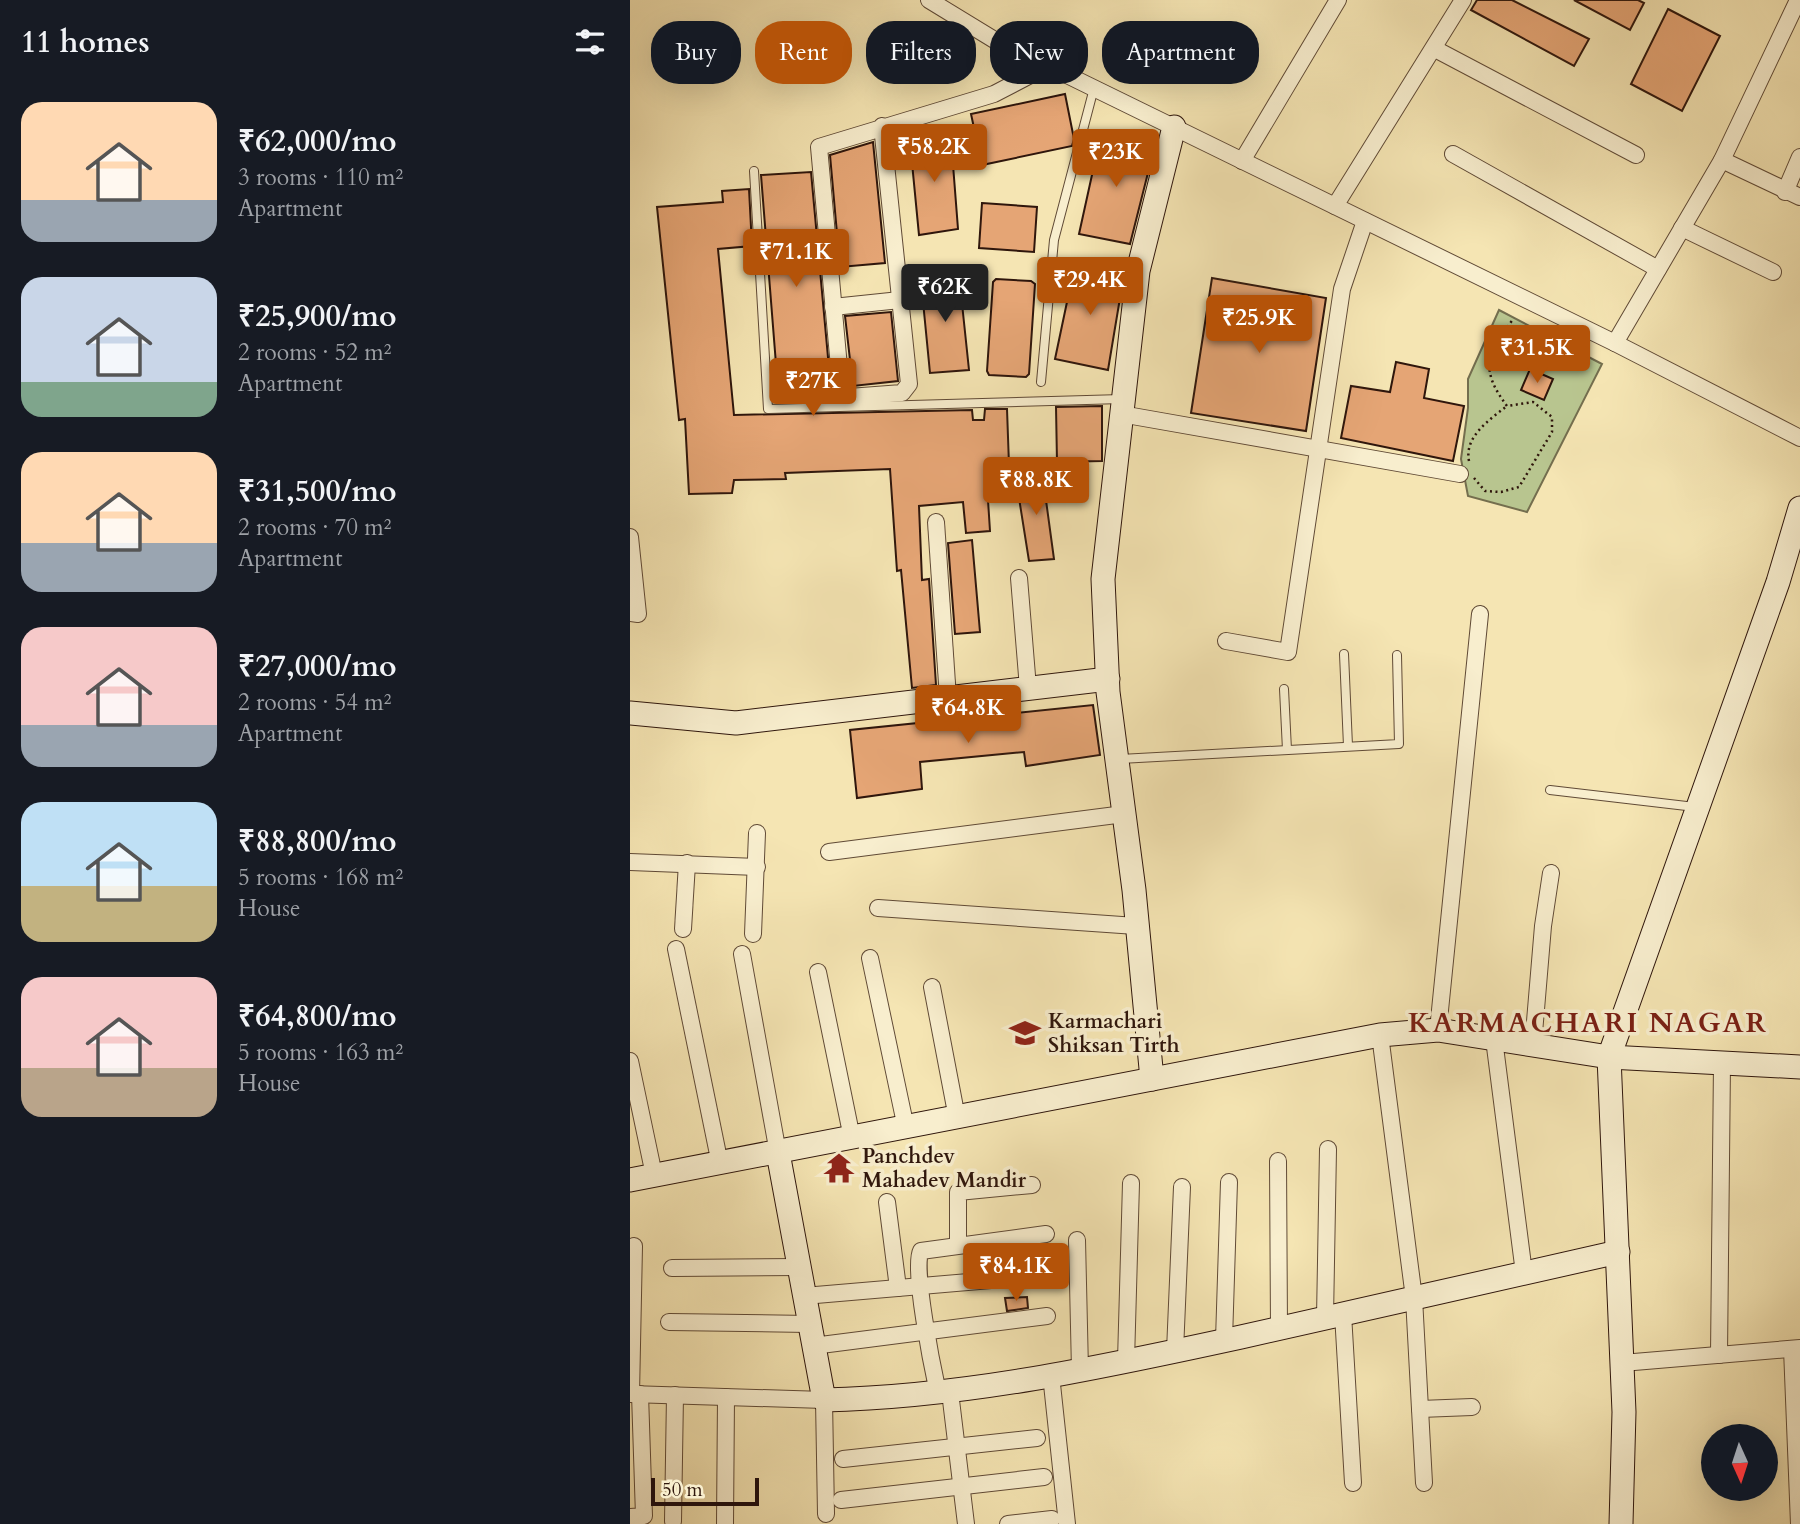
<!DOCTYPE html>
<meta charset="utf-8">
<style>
:root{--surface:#171b24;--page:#20242c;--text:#f1f3f6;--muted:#9ea1a6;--accent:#b45309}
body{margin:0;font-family:Cardo,serif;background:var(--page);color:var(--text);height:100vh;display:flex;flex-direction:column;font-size:26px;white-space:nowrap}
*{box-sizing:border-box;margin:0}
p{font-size:23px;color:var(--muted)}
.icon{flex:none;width:38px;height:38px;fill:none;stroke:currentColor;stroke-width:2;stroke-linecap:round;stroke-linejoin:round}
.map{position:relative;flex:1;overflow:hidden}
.side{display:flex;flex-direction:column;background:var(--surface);width:630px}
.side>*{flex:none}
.guide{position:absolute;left:21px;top:21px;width:665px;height:63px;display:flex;gap:14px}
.needle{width:46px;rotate:177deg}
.fabs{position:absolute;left:1071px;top:1424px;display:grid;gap:14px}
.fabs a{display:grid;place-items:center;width:77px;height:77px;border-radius:50%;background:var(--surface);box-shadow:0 7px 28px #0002;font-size:35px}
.scale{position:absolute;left:21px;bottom:18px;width:108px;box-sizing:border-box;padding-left:7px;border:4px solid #2f160c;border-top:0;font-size:19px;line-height:24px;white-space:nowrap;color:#2f160c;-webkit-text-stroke:5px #f8eece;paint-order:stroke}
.price{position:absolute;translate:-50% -60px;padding:0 16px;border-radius:7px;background:var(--accent);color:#fff;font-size:23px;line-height:46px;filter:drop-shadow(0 2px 4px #0008)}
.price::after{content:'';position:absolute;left:50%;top:42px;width:21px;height:16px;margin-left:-10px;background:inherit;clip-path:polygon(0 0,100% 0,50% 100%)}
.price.on{background:#222;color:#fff}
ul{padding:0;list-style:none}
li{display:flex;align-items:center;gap:21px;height:175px;padding:0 21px}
li span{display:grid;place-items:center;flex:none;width:196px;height:140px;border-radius:21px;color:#555}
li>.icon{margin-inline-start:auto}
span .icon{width:84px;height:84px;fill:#fffc;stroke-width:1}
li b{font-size:30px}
h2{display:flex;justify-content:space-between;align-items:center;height:84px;padding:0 21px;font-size:30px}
.chip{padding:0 24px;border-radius:28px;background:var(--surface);box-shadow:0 7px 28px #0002;font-size:24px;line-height:63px}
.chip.on{background:var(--accent);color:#fff}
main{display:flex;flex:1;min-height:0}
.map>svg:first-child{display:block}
.green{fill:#b8c58f;stroke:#746e4e;stroke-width:2}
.building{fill:#e5a575;stroke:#2f160c;stroke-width:2}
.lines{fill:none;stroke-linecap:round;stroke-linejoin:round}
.lane-casing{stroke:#604a36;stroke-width:10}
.street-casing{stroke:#604a36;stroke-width:18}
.secondary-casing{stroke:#2f160c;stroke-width:25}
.path{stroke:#2f160c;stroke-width:2.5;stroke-dasharray:2 3.5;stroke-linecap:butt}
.lane{stroke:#f8eece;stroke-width:8}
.street{stroke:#f8eece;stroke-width:16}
.secondary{stroke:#f8eece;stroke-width:23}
.labels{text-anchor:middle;stroke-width:7;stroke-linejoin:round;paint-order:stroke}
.poi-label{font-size:21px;font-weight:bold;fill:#2f160c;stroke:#f8eece;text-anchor:start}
.district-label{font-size:28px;font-weight:bold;letter-spacing:2px;fill:#7a1f14;stroke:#f8eece}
</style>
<main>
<section class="side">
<h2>11 homes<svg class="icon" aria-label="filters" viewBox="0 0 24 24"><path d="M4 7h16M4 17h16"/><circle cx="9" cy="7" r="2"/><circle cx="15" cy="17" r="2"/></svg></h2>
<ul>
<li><span style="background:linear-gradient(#ffd9b3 70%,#9aa5b1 0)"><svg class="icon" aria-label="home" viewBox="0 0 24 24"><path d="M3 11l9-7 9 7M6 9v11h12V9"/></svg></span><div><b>₹62,000/mo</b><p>3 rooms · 110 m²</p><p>Apartment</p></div></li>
<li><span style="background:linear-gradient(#c9d6e8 75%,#7fa58c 0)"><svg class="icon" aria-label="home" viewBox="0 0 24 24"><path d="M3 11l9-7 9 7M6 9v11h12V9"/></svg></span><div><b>₹25,900/mo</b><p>2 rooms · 52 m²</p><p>Apartment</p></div></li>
<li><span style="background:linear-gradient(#ffd9b3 65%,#9aa5b1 0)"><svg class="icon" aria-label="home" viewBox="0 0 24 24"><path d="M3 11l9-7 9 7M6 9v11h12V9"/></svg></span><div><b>₹31,500/mo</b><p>2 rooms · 70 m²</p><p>Apartment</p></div></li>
<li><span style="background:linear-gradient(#f6c9c9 70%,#9aa5b1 0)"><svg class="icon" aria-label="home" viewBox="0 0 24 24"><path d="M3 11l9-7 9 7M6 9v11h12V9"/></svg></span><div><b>₹27,000/mo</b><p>2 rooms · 54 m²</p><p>Apartment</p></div></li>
<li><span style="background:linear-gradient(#bfe0f5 60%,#c2b280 0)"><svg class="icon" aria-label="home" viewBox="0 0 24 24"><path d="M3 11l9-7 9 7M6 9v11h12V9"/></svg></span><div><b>₹88,800/mo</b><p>5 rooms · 168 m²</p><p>House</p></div></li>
<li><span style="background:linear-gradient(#f6c9c9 65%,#b9a48a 0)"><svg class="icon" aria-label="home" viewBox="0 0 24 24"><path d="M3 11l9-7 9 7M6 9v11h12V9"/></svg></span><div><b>₹64,800/mo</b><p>5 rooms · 163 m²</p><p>House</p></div></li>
</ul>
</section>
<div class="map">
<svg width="1170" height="1524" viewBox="0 0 1170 1524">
<rect width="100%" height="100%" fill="#f5e5b3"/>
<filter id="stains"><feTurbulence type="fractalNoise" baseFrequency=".00286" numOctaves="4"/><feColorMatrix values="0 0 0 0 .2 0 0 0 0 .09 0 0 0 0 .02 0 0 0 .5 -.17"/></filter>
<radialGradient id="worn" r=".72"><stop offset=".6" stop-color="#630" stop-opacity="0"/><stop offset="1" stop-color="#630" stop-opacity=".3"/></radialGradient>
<path class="green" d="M869,310L972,364L897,512L838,496L831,459L838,408V379Z"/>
<g class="building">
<path d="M847,0H882L959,39L944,66L841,10Z"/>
<path d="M944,0H1008L1014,3L1000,30Z"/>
<path d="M1038,9L1090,36L1052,111L1001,84Z"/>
<path d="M435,94L444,139L442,146L352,165L341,114Z"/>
<path d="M471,134L525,145L500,244L449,234Z"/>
<path d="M317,136L321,139L328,229L289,235L280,142L282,139Z"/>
<path d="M243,142L255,263L210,267L200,155Z"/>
<path d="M181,172L201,390L206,401L149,402L131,175Z"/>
<path d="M119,189L122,246L88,249L104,415L342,410L343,420H354L355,409H377L379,465L361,466L364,500H358L360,531L336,533L333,502L289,506L292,580L299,579L306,685L282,688L271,570L267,571L260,469L155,473L156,479L104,480L102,493L59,494L55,419L49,420L27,207L93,202L92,191Z"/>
<path d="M352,203L407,207L404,252L349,248Z"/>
<path d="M445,264L494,274L478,370L425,359Z"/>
<path d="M329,275L339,370L300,373L291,281L293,277Z"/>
<path d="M582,278L696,298L676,431L561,413Z"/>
<path d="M366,279L401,281L405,284L399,374L396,377L359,375L357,371L363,282Z"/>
<path d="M261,312L268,381L223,386L215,316Z"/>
<path d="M766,362L799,369L794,398L834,406L823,461L711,438L721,386L760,392Z"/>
<path d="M900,369L923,379L914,400L891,390Z"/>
<path d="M472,406V461L427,462L426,407Z"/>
<path d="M401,471H412L424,559L399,561L389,498L390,484Z"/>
<path d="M342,540L350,632L325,634L318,543Z"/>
<path d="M463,705L470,755L396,766L394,752L290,762L292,789L227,798L220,730Z"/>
<path d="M397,1297L398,1308L377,1311L375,1298Z"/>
</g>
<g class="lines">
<g class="lane-casing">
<g id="lane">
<path d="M124,171L138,409L492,399"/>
<path d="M411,382L424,240L464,88"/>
<path d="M714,654L718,746"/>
<path d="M654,689L657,750"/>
<path d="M490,759L769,744L767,655"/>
<path d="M920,790L1065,807"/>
</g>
</g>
<g class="street-casing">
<g id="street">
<path d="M299,0L412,69L435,74L985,343L1170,438"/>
<path d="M805,49L1006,155"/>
<path d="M252,126L279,384L272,393L219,397L211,389L189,147L364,94L412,69"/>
<path d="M823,154L1028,269"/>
<path d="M1092,160L1170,197"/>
<path d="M612,161L708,0"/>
<path d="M1155,192L1170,157"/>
<path d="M705,206L833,0"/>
<path d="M1052,228L1143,272"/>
<path d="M203,307L270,300"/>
<path d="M985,343L1092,160L1168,0"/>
<path d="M491,414L830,474"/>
<path d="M306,522L318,698"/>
<path d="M0,537L8,614L0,613"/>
<path d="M389,578L398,688"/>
<path d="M596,641L658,652L712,289L735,221"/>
<path d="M199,852L494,814"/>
<path d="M0,862L127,867"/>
<path d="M248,908L506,926"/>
<path d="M53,929L57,863"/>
<path d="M123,934L127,833"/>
<path d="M46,949L90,1164"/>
<path d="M112,954L148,1153"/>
<path d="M240,958L276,1128"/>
<path d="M188,972L222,1138"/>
<path d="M302,987L327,1118"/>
<path d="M808,1030L850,614"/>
<path d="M750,1035L784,1298L794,1483"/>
<path d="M864,1039L894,1273"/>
<path d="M903,1045L913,926L921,873"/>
<path d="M0,1061L24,1175"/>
<path d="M648,1161L649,1328"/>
<path d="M257,1202L268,1288"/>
<path d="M447,1240L450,1370"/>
<path d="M328,1244V1192L402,1185"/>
<path d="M42,1268L169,1267"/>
<path d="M174,1296L409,1276"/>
<path d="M713,1314L723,1483"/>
<path d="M695,1318L698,1149"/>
<path d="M39,1322L179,1324"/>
<path d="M594,1340L599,1182"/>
<path d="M183,1346L417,1316"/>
<path d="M1162,1349L1169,1524"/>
<path d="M545,1351L552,1187"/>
<path d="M1089,1355L1092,1063"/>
<path d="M496,1361L501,1183"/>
<path d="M992,1363L1170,1348"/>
<path d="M421,1375L437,1524"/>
<path d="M320,1392L336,1524"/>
<path d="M308,1393C303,1370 282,1267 291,1251L416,1234"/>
<path d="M0,1394L194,1400L196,1514"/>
<path d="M1,1394L4,1246"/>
<path d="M790,1409L842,1407"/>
<path d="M213,1459L407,1438"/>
<path d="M211,1500L414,1477"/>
<path d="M0,1517L14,1516L10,1394"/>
<path d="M43,1521L45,1395"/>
<path d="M95,1524L96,1397"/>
<path d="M378,1524L422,1519"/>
</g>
</g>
<g class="secondary-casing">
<g id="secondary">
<path d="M0,713L106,723L478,679"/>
<path d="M522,1079L504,890L478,692L473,579L508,271L544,127"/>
<path d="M148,1153L194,1400C335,1397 473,1367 611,1337C737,1309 862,1280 988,1252"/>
<path d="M0,1180L750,1035L808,1030L979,1057L1170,1067"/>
<path d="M991,1524L994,1412L979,1057L1148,582L1170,508"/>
</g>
</g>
<g class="path">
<path d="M839,461C834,437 859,420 877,406"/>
<path d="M844,478L855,491L871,492L889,487L922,432V417L903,402L877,406C849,369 857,353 884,318"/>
</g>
<use href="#lane" class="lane"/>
<use href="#street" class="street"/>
<use href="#secondary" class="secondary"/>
</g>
<defs>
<g id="school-bare" transform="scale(2.415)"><path d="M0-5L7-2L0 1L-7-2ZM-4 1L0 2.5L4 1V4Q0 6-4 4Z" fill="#8f2418" stroke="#f8eece" stroke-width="2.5" paint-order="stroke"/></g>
<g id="temple-bare" transform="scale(2.415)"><path d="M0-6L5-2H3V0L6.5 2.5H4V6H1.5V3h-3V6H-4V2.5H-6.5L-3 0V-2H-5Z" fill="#8f2418" stroke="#f8eece" stroke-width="2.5" paint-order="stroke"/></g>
</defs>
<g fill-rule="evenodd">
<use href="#school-bare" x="395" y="1033"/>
<use href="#temple-bare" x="209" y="1168"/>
</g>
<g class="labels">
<g class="poi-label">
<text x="418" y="1028">Karmachari<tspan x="418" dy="24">Shiksan Tirth</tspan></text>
<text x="232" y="1163">Panchdev<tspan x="232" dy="24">Mahadev Mandir</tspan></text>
</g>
<g class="district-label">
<text x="958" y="1032">KARMACHARI NAGAR</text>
</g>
</g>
<rect width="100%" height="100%" filter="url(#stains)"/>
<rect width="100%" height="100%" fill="url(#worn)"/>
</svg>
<div class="fabs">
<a><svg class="needle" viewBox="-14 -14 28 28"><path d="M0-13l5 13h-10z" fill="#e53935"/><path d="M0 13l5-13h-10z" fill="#9ea1a6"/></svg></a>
</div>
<div class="scale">50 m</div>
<b class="price" style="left:304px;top:184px">₹58.2K</b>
<b class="price" style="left:486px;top:189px">₹23K</b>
<b class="price" style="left:166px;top:289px">₹71.1K</b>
<b class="price" style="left:460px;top:317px">₹29.4K</b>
<b class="price on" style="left:315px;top:324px">₹62K</b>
<b class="price" style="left:629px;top:355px">₹25.9K</b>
<b class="price" style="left:907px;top:385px">₹31.5K</b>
<b class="price" style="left:183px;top:418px">₹27K</b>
<b class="price" style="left:406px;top:517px">₹88.8K</b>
<b class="price" style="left:338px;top:745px">₹64.8K</b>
<b class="price" style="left:386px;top:1303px">₹84.1K</b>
<div class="guide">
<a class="chip">Buy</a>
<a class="chip on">Rent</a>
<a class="chip">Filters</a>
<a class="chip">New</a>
<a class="chip">Apartment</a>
</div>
</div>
</main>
